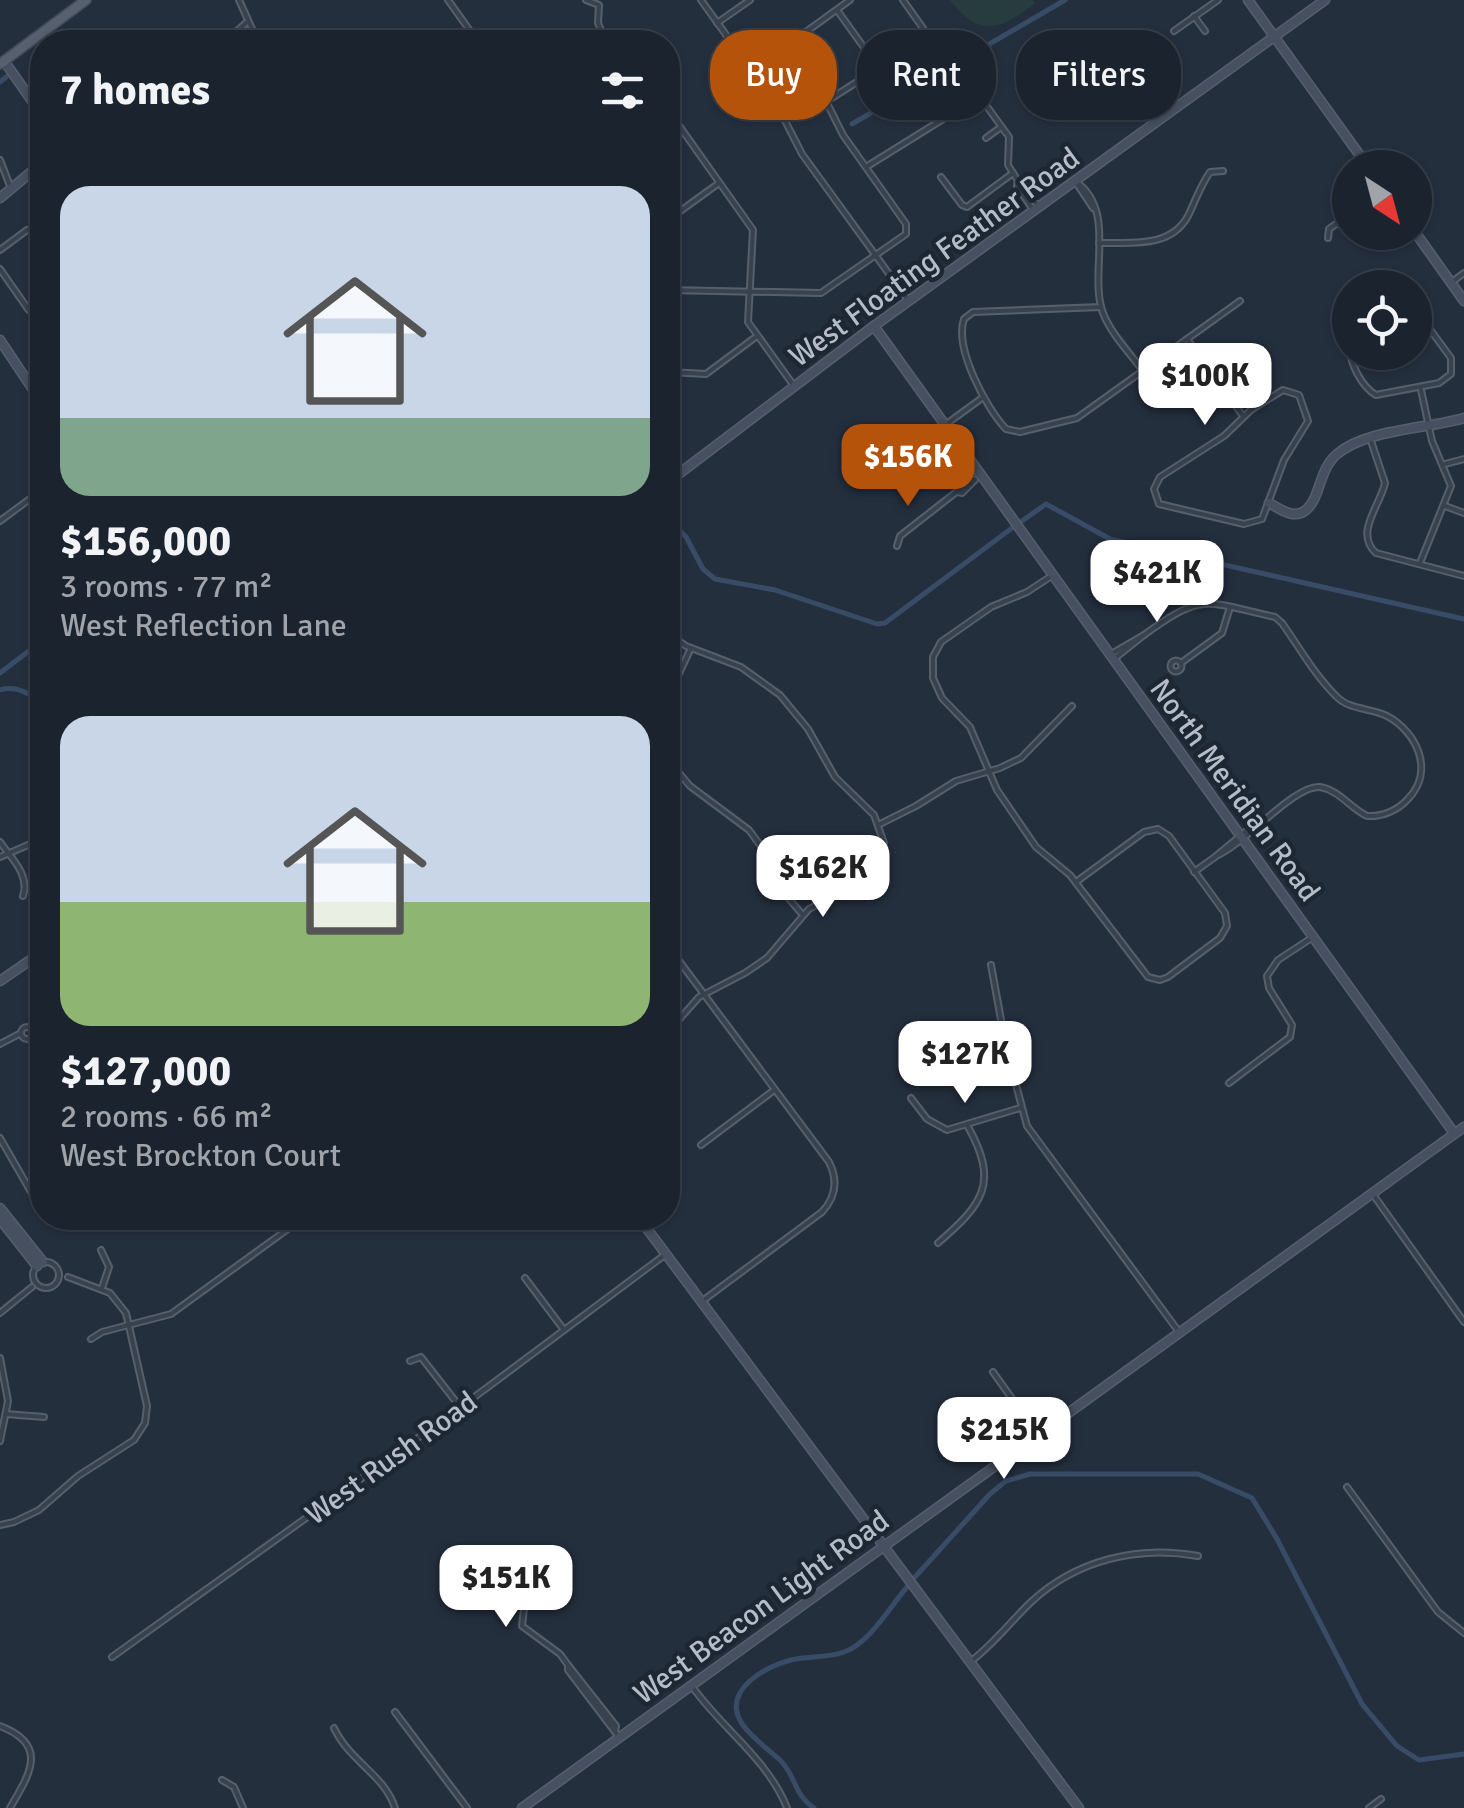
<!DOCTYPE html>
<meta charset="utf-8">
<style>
:root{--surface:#1b232e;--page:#242b36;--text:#f1f3f6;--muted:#a0a4aa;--line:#39404a;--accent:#b45309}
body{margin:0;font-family:Signika,sans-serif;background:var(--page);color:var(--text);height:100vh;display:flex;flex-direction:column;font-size:38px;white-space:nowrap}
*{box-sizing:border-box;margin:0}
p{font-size:32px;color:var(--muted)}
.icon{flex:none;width:55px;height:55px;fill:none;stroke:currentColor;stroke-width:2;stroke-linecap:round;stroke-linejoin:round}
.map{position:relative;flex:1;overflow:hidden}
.panel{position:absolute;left:30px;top:30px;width:650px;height:1200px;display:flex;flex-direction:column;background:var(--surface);border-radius:40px;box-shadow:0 2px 8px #0004,0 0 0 2px var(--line)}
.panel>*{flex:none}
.top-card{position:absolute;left:710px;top:30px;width:602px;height:90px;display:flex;gap:20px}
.needle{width:65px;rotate:144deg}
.controls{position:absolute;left:1332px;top:150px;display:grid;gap:20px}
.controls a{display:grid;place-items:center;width:100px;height:100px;border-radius:50%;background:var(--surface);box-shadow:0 2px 8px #0004,0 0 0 2px var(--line);font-size:50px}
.price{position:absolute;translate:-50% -85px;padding:0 22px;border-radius:20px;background:#fff;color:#222;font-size:32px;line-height:65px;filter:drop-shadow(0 2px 5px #0008)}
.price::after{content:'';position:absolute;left:50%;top:60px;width:30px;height:22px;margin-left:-15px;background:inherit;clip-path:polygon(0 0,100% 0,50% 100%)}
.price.active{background:var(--accent);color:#fff}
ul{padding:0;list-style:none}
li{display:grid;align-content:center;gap:20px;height:530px;padding:0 30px}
li span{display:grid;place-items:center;height:310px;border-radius:30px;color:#555}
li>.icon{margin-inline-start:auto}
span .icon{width:180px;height:180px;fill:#fffc;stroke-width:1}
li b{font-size:42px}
h2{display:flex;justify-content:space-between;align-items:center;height:120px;padding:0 30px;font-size:42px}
.tag{padding:0 35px;border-radius:40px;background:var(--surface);box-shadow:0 2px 8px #0004,0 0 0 2px var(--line);font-size:35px;line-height:90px}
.tag.active{background:var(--accent);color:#fff}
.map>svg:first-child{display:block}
.green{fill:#263c3f}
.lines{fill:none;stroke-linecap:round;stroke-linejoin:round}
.canal{stroke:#394c67;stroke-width:5}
.street-casing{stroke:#565f6c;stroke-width:8}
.secondary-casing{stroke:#565f6c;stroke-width:11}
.primary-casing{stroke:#414a57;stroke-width:12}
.street{stroke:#38414e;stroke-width:4}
.secondary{stroke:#465061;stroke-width:8}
.primary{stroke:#56606e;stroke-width:9}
.labels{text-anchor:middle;stroke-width:9;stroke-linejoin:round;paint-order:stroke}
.street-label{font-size:30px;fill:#b4bcc9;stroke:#1d2633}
</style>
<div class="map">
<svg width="1464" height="1808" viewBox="0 0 1464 1808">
<rect width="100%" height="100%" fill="#242f3e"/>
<path class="green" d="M950,0H1033L1035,3C1001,30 980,39 950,0Z"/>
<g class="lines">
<g class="canal">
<path d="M0,82L6,77"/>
<path d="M852,124L1065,0"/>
<path d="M668,518L686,537L703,569L715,579L775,590L877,624L885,623L1012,528"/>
<path d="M1022,521L1046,504L1110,539L1464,619"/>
<path d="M0,673L42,641"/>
<path d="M0,690C15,685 30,693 42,703"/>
<path d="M915,1577L990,1494L1006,1481L1030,1474H1198L1252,1498L1277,1539L1362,1704L1397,1746L1419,1760L1464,1754"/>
<path d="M814,1808C793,1794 797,1777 780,1760C768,1749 749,1736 741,1722C722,1690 766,1666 791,1660C808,1656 828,1658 844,1652C870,1643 890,1606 908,1586"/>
</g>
<g class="street-casing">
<g id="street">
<path d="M239,0L258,42"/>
<path d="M448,0L478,42"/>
<path d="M586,0L599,5L598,23L606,42"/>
<path d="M701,0L778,107L802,154L908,300"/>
<path d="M837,10L878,67"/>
<path d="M1194,16L1205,31"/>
<path d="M717,23L750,0"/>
<path d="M1174,31L1218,0"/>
<path d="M225,42L247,22"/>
<path d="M752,71L850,0"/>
<path d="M827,101L923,40L925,31L903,0"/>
<path d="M668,110L753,230L748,322L794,386"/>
<path d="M986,138L1001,127"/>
<path d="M0,160L10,186"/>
<path d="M866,167L977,98L983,101L1009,137L1008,165L1018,181"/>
<path d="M941,177L962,205L967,207L1013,173"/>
<path d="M1032,208L1017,186L1018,181L1039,207"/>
<path d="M1093,208L1075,181C1118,210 1088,273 1103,313C1111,334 1130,353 1143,371"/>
<path d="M668,220L719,183"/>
<path d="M1328,238L1329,229L1350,214"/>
<path d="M1099,243C1130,242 1170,249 1188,216C1195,202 1200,186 1210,172L1223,171"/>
<path d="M0,250L27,230L42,227"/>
<path d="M0,269L28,309L42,323"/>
<path d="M1452,282L1464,273"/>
<path d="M668,290L821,293L906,234V224L843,135L819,87L788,45"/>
<path d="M1101,307L973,312L964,319C954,348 986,408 1006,429L1020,432L1077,418L1240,301"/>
<path d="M28,309L42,296"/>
<path d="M1187,339L1243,416"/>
<path d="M1350,346C1349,363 1362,387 1376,395L1439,383L1451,374V358L1415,309"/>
<path d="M668,372L706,374L757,336"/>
<path d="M1283,390L1299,395L1308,421L1284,460L1262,519L1244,524L1159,504L1154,489L1160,477L1224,436L1251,410Z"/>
<path d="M945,425L982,398"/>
<path d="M1370,438L1385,483C1380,506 1354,533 1376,553L1464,576"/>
<path d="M1445,464L1464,459"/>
<path d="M1445,506L1464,513"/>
<path d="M0,521L42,490"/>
<path d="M897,546L900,536L973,479L975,480L962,493L958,492"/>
<path d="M1420,563L1451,486L1432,441L1421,390"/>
<path d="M1053,575L1027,592L991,607L941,642L933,657V678L942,698L970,727L997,790L1036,847L1070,875L1148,977L1160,980L1168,977L1220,938L1227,926L1225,913L1169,836L1158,829L1144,832L1076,882"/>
<path d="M668,633L686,646L741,667L780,695L808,729L835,777L874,815L884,843L880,862L867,879L809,909L767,958L745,973L699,997L668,1032"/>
<path d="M1144,635C1204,591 1206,602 1275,617L1282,623C1299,647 1316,677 1337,697C1350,710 1371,708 1387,716C1417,732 1435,771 1408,799C1398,810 1383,817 1367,816C1350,808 1339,790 1320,787C1295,784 1245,844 1216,856L1257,822H1263"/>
<path d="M1113,653L1144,635L1114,659"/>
<circle cx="1176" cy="666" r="5.5"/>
<path d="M1181,663L1222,633L1230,607"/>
<path d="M668,697L691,648"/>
<path d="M668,760L690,786L749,830L760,845L777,885L802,914"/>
<path d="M880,824L916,806L956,781L1000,768L1021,758L1072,706"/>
<path d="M0,842C12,859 30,875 23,896"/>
<path d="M0,857L42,839"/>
<path d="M1194,872L1215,857"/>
<path d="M668,946L829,1162C838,1180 836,1197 822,1212L701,1302"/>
<path d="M991,965L1006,1047L1027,1126L1179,1332"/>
<circle cx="27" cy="1033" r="6"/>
<path d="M0,1044L21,1033"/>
<path d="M1229,1083L1290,1037L1292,1025L1269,988L1267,976L1278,960L1313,937"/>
<path d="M911,1098L927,1119L947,1130L1020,1108"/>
<path d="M0,1138L31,1192L42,1201"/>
<path d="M701,1145L773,1091"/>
<path d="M1372,1193L1464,1322"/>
<path d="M938,1243C983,1204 1000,1183 967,1125"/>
<path d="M101,1250L109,1267L102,1288"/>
<circle cx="46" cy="1275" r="13"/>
<path d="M525,1278L564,1330"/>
<path d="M0,1313L32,1287"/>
<path d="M91,1339L102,1332L171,1314L303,1218"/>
<path d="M0,1358L8,1401L0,1441"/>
<path d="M410,1361L421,1357L460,1407"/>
<path d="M993,1372L1038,1435"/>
<path d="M6,1414L44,1417"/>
<path d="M1347,1487L1438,1612L1464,1633"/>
<path d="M0,1525L14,1522L39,1510L78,1476L134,1440L145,1423L147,1406L126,1313L110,1293L68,1277"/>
<path d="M544,1582L524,1609L522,1626L560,1654L568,1665"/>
<path d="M112,1657L461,1407L666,1254"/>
<path d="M970,1662C994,1644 1010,1622 1031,1602C1076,1560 1138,1545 1198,1556"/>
<path d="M691,1685C721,1728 768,1759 787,1808"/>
<path d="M395,1712L467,1808"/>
<path d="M0,1726C50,1745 29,1775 10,1808"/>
<path d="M334,1728C350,1762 384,1774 395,1808"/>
<path d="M615,1732L616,1726L568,1665V1670L619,1737"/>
<path d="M222,1780L234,1787L243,1808"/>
<path d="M1369,1808L1381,1799"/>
</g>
</g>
<g class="secondary-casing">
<g id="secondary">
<path d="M1248,0L1369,168"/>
<path d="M4,61L42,115"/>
<path d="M0,198L42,163"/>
<path d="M1415,232L1464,301"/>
<path d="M874,326L1454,1133"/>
<path d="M0,340L42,403"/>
<path d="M668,482L874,326L1325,0"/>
<path d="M1269,503C1280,509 1294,520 1306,510C1320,499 1319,470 1336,455C1365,429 1427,429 1464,418"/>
<path d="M0,981L42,952"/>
<path d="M0,1208L43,1262"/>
<path d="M639,1218L1079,1808"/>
<path d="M0,1219L37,1266"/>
<path d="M522,1808L1464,1127"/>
</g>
</g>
<g class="primary-casing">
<path id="primary" d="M0,64L86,0"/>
</g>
<use href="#street" class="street"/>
<use href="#secondary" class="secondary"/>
<use href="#primary" class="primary"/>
</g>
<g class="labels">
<g class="street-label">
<text transform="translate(934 257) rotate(-36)" y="10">West Floating Feather Road</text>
<text transform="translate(1235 790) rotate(54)" y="10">North Meridian Road</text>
<text transform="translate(391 1458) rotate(-36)" y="10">West Rush Road</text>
<text transform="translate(761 1607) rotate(-36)" y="10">West Beacon Light Road</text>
</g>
</g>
</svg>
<div class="controls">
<a><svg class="needle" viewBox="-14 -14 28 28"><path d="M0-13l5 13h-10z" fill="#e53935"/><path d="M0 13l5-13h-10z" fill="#a0a4aa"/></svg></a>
<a><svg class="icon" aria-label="locate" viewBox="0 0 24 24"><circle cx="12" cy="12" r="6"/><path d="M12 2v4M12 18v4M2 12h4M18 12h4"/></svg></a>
</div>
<b class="price" style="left:1205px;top:428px">$100K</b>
<b class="price active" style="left:908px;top:509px">$156K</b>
<b class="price" style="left:1157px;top:625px">$421K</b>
<b class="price" style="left:823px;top:920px">$162K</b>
<b class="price" style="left:965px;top:1106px">$127K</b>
<b class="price" style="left:1004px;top:1482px">$215K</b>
<b class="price" style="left:506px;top:1630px">$151K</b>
<div class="top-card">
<a class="tag active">Buy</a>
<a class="tag">Rent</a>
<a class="tag">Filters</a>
</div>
<section class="panel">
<h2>7 homes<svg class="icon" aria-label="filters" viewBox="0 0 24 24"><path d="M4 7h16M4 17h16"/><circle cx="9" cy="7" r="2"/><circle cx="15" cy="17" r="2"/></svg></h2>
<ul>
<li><span style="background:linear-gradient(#c9d6e8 75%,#7fa58c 0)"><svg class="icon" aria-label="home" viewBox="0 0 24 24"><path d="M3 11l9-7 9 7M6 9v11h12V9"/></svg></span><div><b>$156,000</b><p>3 rooms · 77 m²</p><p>West Reflection Lane</p></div></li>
<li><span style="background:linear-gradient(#c9d6e8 60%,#8fb573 0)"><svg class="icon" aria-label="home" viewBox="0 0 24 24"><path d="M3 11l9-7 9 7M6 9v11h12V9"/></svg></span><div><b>$127,000</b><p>2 rooms · 66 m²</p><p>West Brockton Court</p></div></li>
</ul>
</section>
</div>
